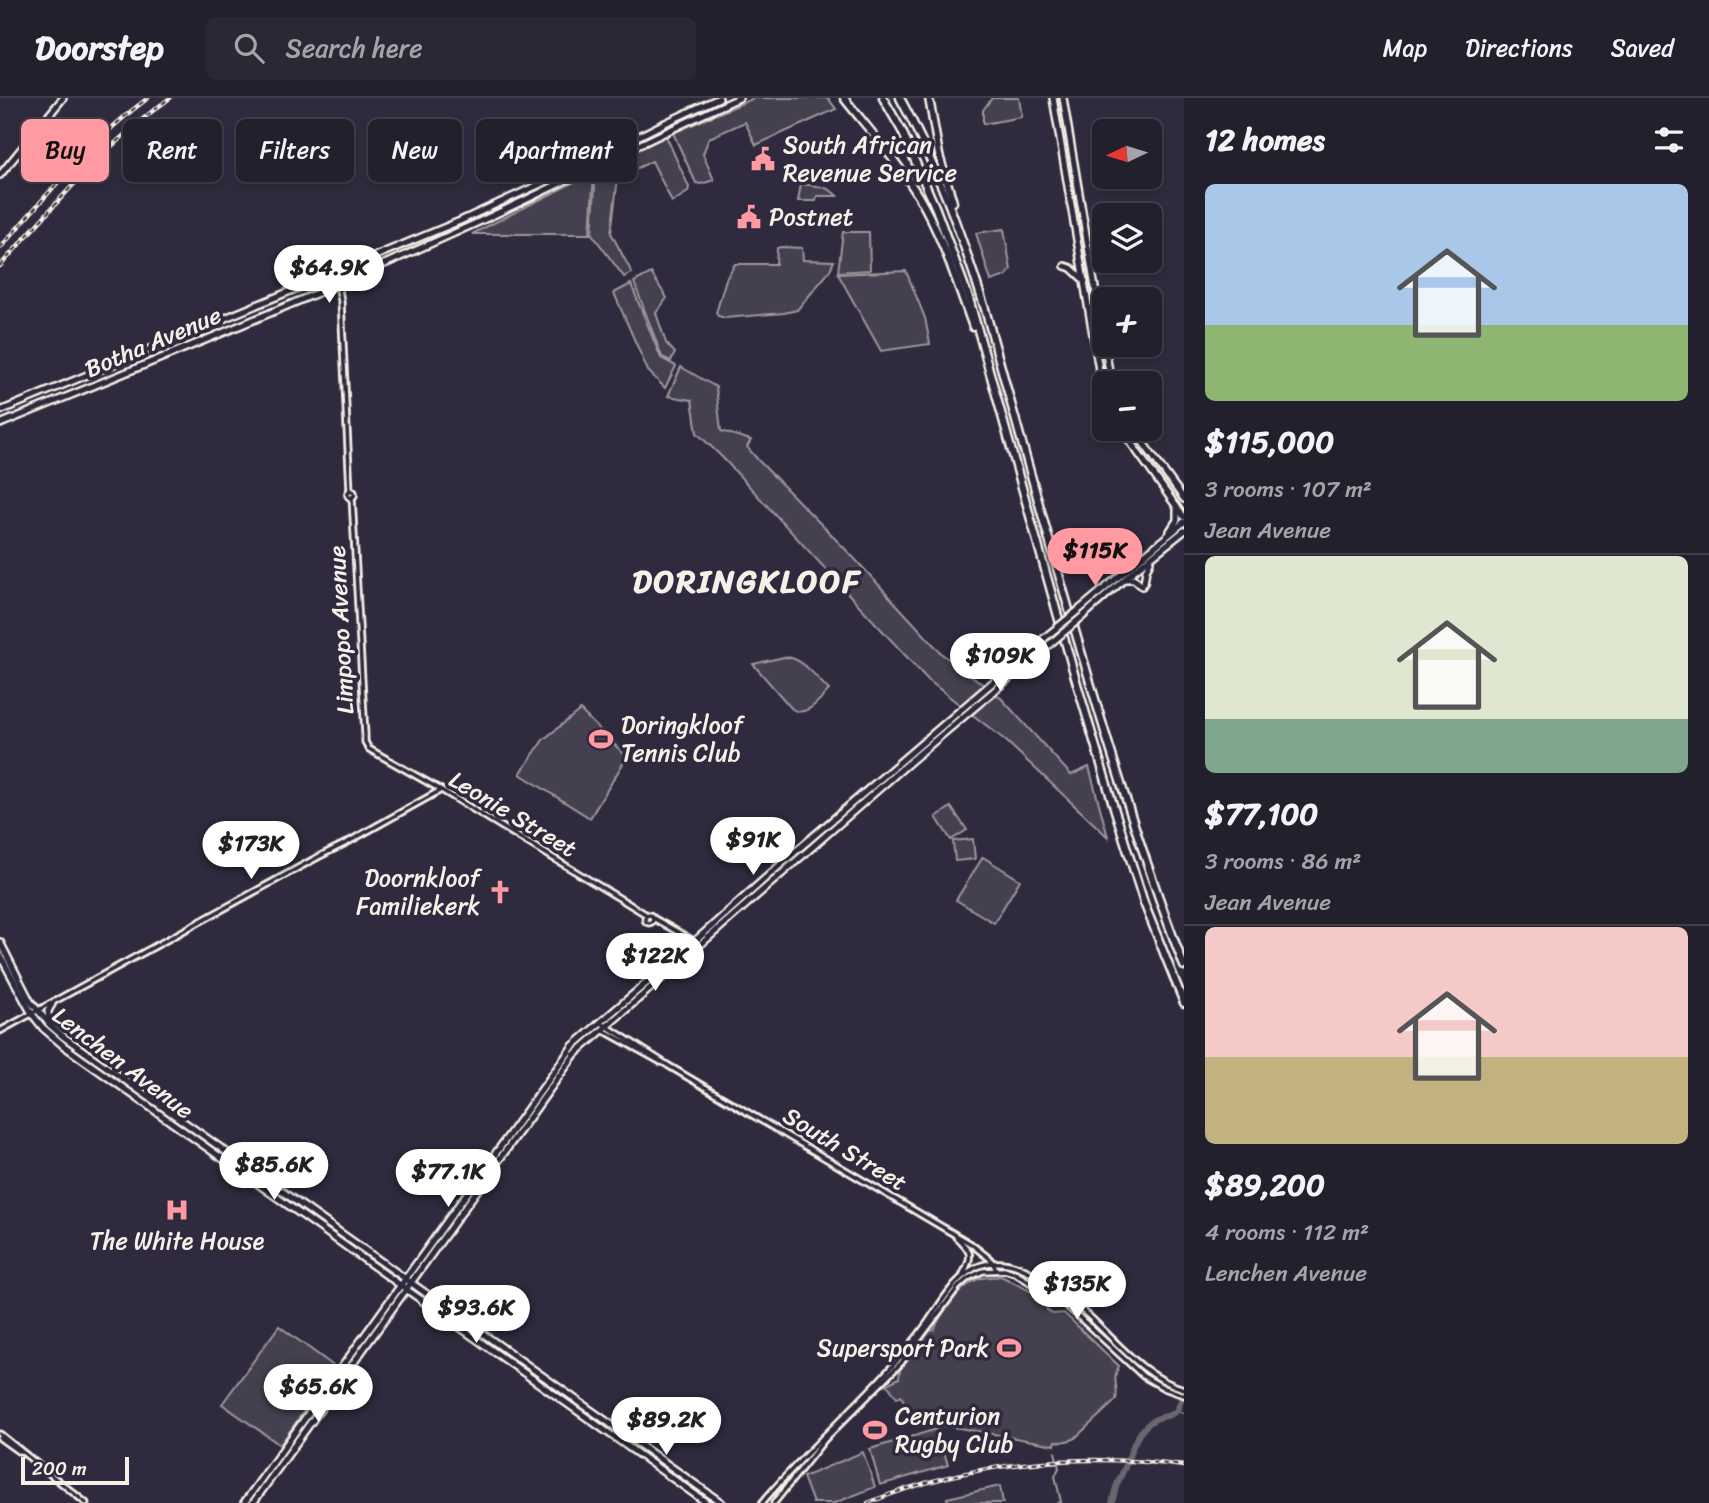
<!DOCTYPE html>
<meta charset="utf-8">
<style>
:root{--surface:#23202e;--page:#2b2836;--text:#f1f3f6;--muted:#a3a3aa;--line:#403e4a;--accent:#ff9aa2}
body{margin:0;font-family:Sriracha,sans-serif;background:var(--page);color:var(--text);height:100vh;display:flex;flex-direction:column;font-size:26px;white-space:nowrap}
*{box-sizing:border-box;margin:0}
p{font-size:23px;color:var(--muted)}
.icon{flex:none;width:38px;height:38px;fill:none;stroke:currentColor;stroke-width:2;stroke-linecap:round;stroke-linejoin:round}
.map{position:relative;flex:1;overflow:hidden}
.sheet{display:flex;flex-direction:column;background:var(--surface);width:525px}
.sheet>*{flex:none}
.guide{position:absolute;left:21px;top:21px;width:665px;height:63px;display:flex;gap:14px}
.needle{width:46px;rotate:266deg}
.buttons{position:absolute;left:1092px;top:21px;display:grid;gap:14px}
.buttons a{display:grid;place-items:center;width:70px;height:70px;border-radius:10px;background:var(--surface);box-shadow:0 4px 10px #0003,0 0 0 2px var(--line);font-size:35px}
.scale{position:absolute;left:21px;bottom:18px;width:108px;box-sizing:border-box;padding-left:7px;border:4px solid #f4f1e8;border-top:0;font-size:19px;line-height:24px;white-space:nowrap;color:#f4f1e8;-webkit-text-stroke:5px #2f2a3d;paint-order:stroke}
.price{position:absolute;translate:-50% -60px;padding:0 16px;border-radius:24px;background:#fff;color:#222;font-size:23px;line-height:46px;filter:drop-shadow(0 2px 4px #0008)}
.price::after{content:'';position:absolute;left:50%;top:42px;width:21px;height:16px;margin-left:-10px;background:inherit;clip-path:polygon(0 0,100% 0,50% 100%)}
.price.on{background:var(--accent);color:#111}
ul{padding:0;list-style:none}
li{display:grid;align-content:center;gap:14px;height:371px;padding:0 21px}
li+li{border-top:2px solid var(--line)}
li span{display:grid;place-items:center;height:217px;border-radius:10px;color:#555}
li>.icon{margin-inline-start:auto}
span .icon{width:126px;height:126px;fill:#fffc;stroke-width:1}
li b{font-size:30px}
h2{display:flex;justify-content:space-between;align-items:center;height:84px;padding:0 21px;font-size:30px}
.pill{padding:0 24px;border-radius:10px;background:var(--surface);box-shadow:0 4px 10px #0003,0 0 0 2px var(--line);font-size:24px;line-height:63px}
.pill.on{background:var(--accent);color:#111}
header{display:flex;align-items:center;gap:42px;box-sizing:border-box;height:98px;padding:0 35px;background:var(--surface);border-bottom:2px solid var(--line)}
header strong{font-size:33px}
nav{display:flex;gap:38px;margin-inline-start:auto;font-size:24px}
.search{width:490px;height:63px;background:var(--page);display:flex;align-items:center;gap:18px;box-sizing:border-box;padding:0 24px;border-radius:10px;color:var(--muted);font-size:26px}
main{display:flex;flex:1;min-height:0}
.map>svg:first-child{display:block}
.green{fill:#454050;stroke:#9c989c;stroke-width:2}
.lines{fill:none;stroke-linecap:round;stroke-linejoin:round}
.stream{stroke:#a19ea0;stroke-width:2}
.river{stroke:#6a6670;stroke-width:6}
.minor-casing{stroke:#f4f1e8;stroke-width:9}
.major-casing{stroke:#f4f1e8;stroke-width:10}
.highway-casing{stroke:#f4f1e8;stroke-width:11}
.minor{stroke:#2f2a3d;stroke-width:3.5}
.major{stroke:#2f2a3d;stroke-width:5}
.highway{stroke:#2f2a3d;stroke-width:6}
.rail-casing{stroke:#f4f1e8;stroke-width:4.5}
.rail{stroke:#2f2a3d;stroke-width:2;stroke-dasharray:5;stroke-linecap:butt}
.major-bridge-casing{stroke:#f4f1e8;stroke-width:10;stroke-linecap:butt}
.major-bridge{stroke:#2f2a3d;stroke-width:5}
.labels{text-anchor:middle;stroke-width:7;stroke-linejoin:round;paint-order:stroke}
.poi-label{font-size:24px;fill:#f4f1e8;stroke:#2f2a3d;text-anchor:start}
.street-label{font-size:24px;fill:#f4f1e8;stroke:#2f2a3d}
.district-label{font-size:32px;font-weight:bold;letter-spacing:2px;fill:#f4f1e8;stroke:#2f2a3d}
</style>
<header>
<strong>Doorstep</strong>
<div class="search"><svg class="icon" aria-label="search" viewBox="0 0 24 24"><circle cx="10" cy="10" r="6"/><path d="M15 15l6 6"/></svg>Search here</div>
<nav><a>Map</a><a>Directions</a><a>Saved</a></nav>
</header>
<main>
<div class="map">
<svg width="1184" height="1405" viewBox="0 0 1184 1405">
<rect width="100%" height="100%" fill="#2f2a3d"/>
<filter id="ink" filterUnits="userSpaceOnUse"><feTurbulence type="fractalNoise" baseFrequency=".0143" numOctaves="2"/><feDisplacementMap in="SourceGraphic" scale="14" xChannelSelector="R" yChannelSelector="G"/><feConvolveMatrix kernelMatrix="1 2 1 2 8 2 1 2 1" color-interpolation-filters="sRGB"/></filter>
<g filter="url(#ink)">
<g class="green">
<path d="M754,0H828L836,11L756,47L745,24L709,40L703,56L714,82L701,86L696,85L673,35Z"/>
<path d="M992,0H1019L1022,19L983,26V12Z"/>
<path d="M666,38L689,89L688,94L672,104L652,63L619,79L613,68L618,80L611,135L632,175L624,179L592,136L596,73Z"/>
<path d="M594,74L590,136H472Z"/>
<path d="M801,86C814,88 828,87 837,98H817L816,103H798Z"/>
<path d="M1004,131L1011,172L1006,178L991,183L976,135Z"/>
<path d="M843,134H869L870,172L838,174Z"/>
<path d="M781,149L802,150L803,162L834,163L829,174L797,212L784,215L725,220L718,218L716,215L726,181L735,166H776L777,150Z"/>
<path d="M906,173L925,220L930,246L881,253L838,176Z"/>
<path d="M651,175L667,200L656,215L666,245L675,255L671,263L662,259L634,184Z"/>
<path d="M631,186L661,260L676,268L665,290L648,273L614,195Z"/>
<path d="M681,269L716,289L721,333L751,342L747,349L758,362L855,461L942,556L1001,600L1071,677L1089,669L1108,739L1005,642L928,582L722,359L697,335L692,302L668,298Z"/>
<path d="M784,559C802,558 817,581 829,592C819,602 807,620 792,611L753,566Z"/>
<path d="M580,612L627,659L590,720L520,676L543,642Z"/>
<path d="M951,709L967,732L951,742L936,719Z"/>
<path d="M973,741L975,761L955,763L953,743Z"/>
<path d="M983,759L1020,782L994,825L956,802Z"/>
<path d="M1001,1178L1046,1201L1047,1212L1053,1216L1064,1215L1119,1268C1111,1283 1119,1287 1116,1302L1074,1341L1062,1344L1056,1343L1055,1347L959,1330L927,1326L922,1324L916,1319L913,1320L901,1298L897,1300L887,1286L899,1280L900,1272L930,1233L934,1232C941,1215 960,1188 978,1181C984,1179 994,1179 1001,1178Z"/>
<path d="M279,1228L335,1269L280,1347L222,1306Z"/>
<path d="M937,1331L948,1367L880,1387L870,1351Z"/>
<path d="M863,1354L875,1389L835,1405H813L803,1379Z"/>
<path d="M1000,1388L1003,1405H948L947,1400Z"/>
</g>
<g class="lines">
<g class="stream">
<path d="M1176,1313L1184,1315"/>
<path d="M1055,1354L1059,1370L1055,1378L1061,1404L1057,1405"/>
</g>
<path class="river" d="M1112,1405C1114,1398 1115,1390 1118,1384C1121,1377 1125,1371 1127,1364C1132,1351 1135,1339 1145,1329C1165,1308 1176,1332 1184,1290"/>
<g class="minor-casing">
<g id="minor">
<path d="M336,175L341,203L350,393"/>
<circle cx="351" cy="396" r="3.5"/>
<path d="M352,399L365,637V644L369,651L443,693L647,817"/>
<circle cx="649" cy="821" r="4"/>
<path d="M653,820L694,843"/>
<path d="M600,924L669,968L971,1146L990,1161L996,1171"/>
<path d="M603,932L661,964"/>
<path d="M0,933L318,759L348,744L441,692"/>
<path d="M956,1139C971,1153 974,1157 963,1176"/>
<path d="M0,1336L86,1405"/>
<path d="M0,1340L18,1353"/>
<path d="M762,1405C814,1342 880,1291 928,1224C942,1204 957,1175 982,1167C1011,1158 1036,1177 1059,1193C1102,1222 1134,1277 1184,1291"/>
<path d="M774,1405L825,1341L901,1265L958,1189L968,1180L983,1173L1004,1172L1015,1175L1066,1207L1143,1278L1164,1290L1184,1297"/>
</g>
</g>
<g class="major-casing">
<g id="major">
<path d="M1053,0L1100,278L1104,294"/>
<path d="M1063,0L1111,285"/>
<path d="M0,77L63,0"/>
<path d="M1065,168L1071,170L1085,183"/>
<path d="M0,313L460,123L571,72L665,25L719,0"/>
<path d="M0,326C154,263 309,201 461,132C554,90 645,42 739,0"/>
<path d="M1121,331L1184,419"/>
<path d="M1133,331L1184,401"/>
<path d="M1170,433L1177,422V410"/>
<path d="M1127,481H1134L1142,488"/>
<path d="M1144,485L1146,472L1150,464"/>
<path d="M1080,511L1184,424"/>
<path d="M1083,518L1136,471L1184,433"/>
<path d="M0,844L30,903L50,927L64,939L722,1405"/>
<path d="M0,857L32,916L43,930L64,948L707,1405"/>
<path d="M49,926L48,913L52,906"/>
<path d="M244,1405L573,948L694,844L788,760L1048,537"/>
<path d="M253,1405L575,956L912,662L1051,545"/>
</g>
</g>
<g class="highway-casing">
<g id="highway">
<path d="M844,0C869,32 898,64 919,99C943,140 957,185 973,229"/>
<path d="M883,0L902,33L936,111L969,200L1075,579L1111,700L1144,805L1184,905"/>
<path d="M900,0C937,67 962,139 985,211C1016,324 1047,437 1080,550C1111,657 1144,764 1184,868"/>
<path d="M929,0L939,57L953,104"/>
</g>
</g>
<use href="#minor" class="minor"/>
<use href="#major" class="major"/>
<use href="#highway" class="highway"/>
<g class="rail-casing">
<g id="rail">
<path d="M0,150C47,97 91,42 148,0"/>
<path d="M0,168C54,108 104,47 170,0"/>
<path d="M868,1405C967,1364 1079,1354 1184,1368"/>
</g>
</g>
<use href="#rail" class="rail"/>
<g class="major-bridge-casing">
<g id="major-bridge">
<path d="M1048,537L1080,511"/>
<path d="M1051,545L1083,518"/>
</g>
</g>
<use href="#major-bridge" class="major-bridge"/>
</g>
</g>
<defs>
<g id="civic-bare" transform="scale(1.89)"><path d="M-.6-6.5H3V-4.5H.6V-3L4-1V1h2V6H-6V1h2V-1L-.6-3ZM-1.2 2.5V6h2.4V2.5Z" fill="#ff9aa2" stroke="#2f2a3d" stroke-width="2.5" paint-order="stroke"/></g>
<g id="stadium-bare" transform="scale(1.89)"><path d="M0-5a6.5 5 0 1 0 0 10a6.5 5 0 1 0 0-10ZM-3.5-1.8h7v3.6h-7Z" fill="#ff9aa2" stroke="#2f2a3d" stroke-width="2.5" paint-order="stroke"/></g>
<g id="church-bare" transform="scale(1.89)"><path d="M-1.2-6h2.4v3.5h3.3v2.4h-3.3V6h-2.4V-.1h-3.3v-2.4h3.3Z" fill="#ff9aa2" stroke="#2f2a3d" stroke-width="2.5" paint-order="stroke"/></g>
<g id="hospital-bare" transform="scale(1.89)"><path d="M-5-5h3v3.5h4V-5h3V5h-3V1.5h-4V5h-3Z" fill="#ff9aa2" stroke="#2f2a3d" stroke-width="2.5" paint-order="stroke"/></g>
</defs>
<g fill-rule="evenodd">
<use href="#civic-bare" x="763" y="61"/>
<use href="#civic-bare" x="749" y="119"/>
<use href="#stadium-bare" x="601" y="641"/>
<use href="#church-bare" x="500" y="794"/>
<use href="#hospital-bare" x="177" y="1112"/>
<use href="#stadium-bare" x="1009" y="1250"/>
<use href="#stadium-bare" x="875" y="1332"/>
</g>
<g class="labels">
<g class="poi-label">
<text x="783" y="55">South African<tspan x="783" dy="28">Revenue Service</tspan></text>
<text x="769" y="127">Postnet</text>
<text x="621" y="635">Doringkloof<tspan x="621" dy="28">Tennis Club</tspan></text>
<text x="480" y="788" text-anchor="end">Doornkloof<tspan x="480" dy="28">Familiekerk</tspan></text>
<text x="177" y="1151" text-anchor="middle">The White House</text>
<text x="989" y="1258" text-anchor="end">Supersport Park</text>
<text x="895" y="1326">Centurion<tspan x="895" dy="28">Rugby Club</tspan></text>
</g>
<g class="street-label">
<text transform="translate(153 244) rotate(-23)" y="8">Botha Avenue</text>
<text transform="translate(341 532) rotate(-93)" y="8">Limpopo Avenue</text>
<text transform="translate(513 716) rotate(31)" y="8">Leonie Street</text>
<text transform="translate(123 965) rotate(37)" y="8">Lenchen Avenue</text>
<text transform="translate(845 1051) rotate(31)" y="8">South Street</text>
</g>
<g class="district-label">
<text x="747" y="494">DORINGKLOOF</text>
</g>
</g>
</svg>
<div class="buttons">
<a><svg class="needle" viewBox="-14 -14 28 28"><path d="M0-13l5 13h-10z" fill="#e53935"/><path d="M0 13l5-13h-10z" fill="#a3a3aa"/></svg></a>
<a><svg class="icon" aria-label="layers" viewBox="0 0 24 24"><path d="M12 4l9 5-9 5-9-5zM3 14l9 5 9-5"/></svg></a>
<a>+</a>
<a>−</a>
</div>
<div class="scale">200 m</div>
<b class="price" style="left:329px;top:207px">$64.9K</b>
<b class="price on" style="left:1095px;top:490px">$115K</b>
<b class="price" style="left:1000px;top:595px">$109K</b>
<b class="price" style="left:753px;top:779px">$91K</b>
<b class="price" style="left:251px;top:783px">$173K</b>
<b class="price" style="left:655px;top:895px">$122K</b>
<b class="price" style="left:274px;top:1104px">$85.6K</b>
<b class="price" style="left:448px;top:1111px">$77.1K</b>
<b class="price" style="left:1077px;top:1223px">$135K</b>
<b class="price" style="left:476px;top:1247px">$93.6K</b>
<b class="price" style="left:318px;top:1326px">$65.6K</b>
<b class="price" style="left:666px;top:1359px">$89.2K</b>
<div class="guide">
<a class="pill on">Buy</a>
<a class="pill">Rent</a>
<a class="pill">Filters</a>
<a class="pill">New</a>
<a class="pill">Apartment</a>
</div>
</div>
<section class="sheet">
<h2>12 homes<svg class="icon" aria-label="filters" viewBox="0 0 24 24"><path d="M4 7h16M4 17h16"/><circle cx="9" cy="7" r="2"/><circle cx="15" cy="17" r="2"/></svg></h2>
<ul>
<li><span style="background:linear-gradient(#a9c7e8 65%,#8fb573 0)"><svg class="icon" aria-label="home" viewBox="0 0 24 24"><path d="M3 11l9-7 9 7M6 9v11h12V9"/></svg></span><div><b>$115,000</b><p>3 rooms · 107 m²</p><p>Jean Avenue</p></div></li>
<li><span style="background:linear-gradient(#dfe7d0 75%,#7fa58c 0)"><svg class="icon" aria-label="home" viewBox="0 0 24 24"><path d="M3 11l9-7 9 7M6 9v11h12V9"/></svg></span><div><b>$77,100</b><p>3 rooms · 86 m²</p><p>Jean Avenue</p></div></li>
<li><span style="background:linear-gradient(#f6c9c9 60%,#c2b280 0)"><svg class="icon" aria-label="home" viewBox="0 0 24 24"><path d="M3 11l9-7 9 7M6 9v11h12V9"/></svg></span><div><b>$89,200</b><p>4 rooms · 112 m²</p><p>Lenchen Avenue</p></div></li>
</ul>
</section>
</main>
